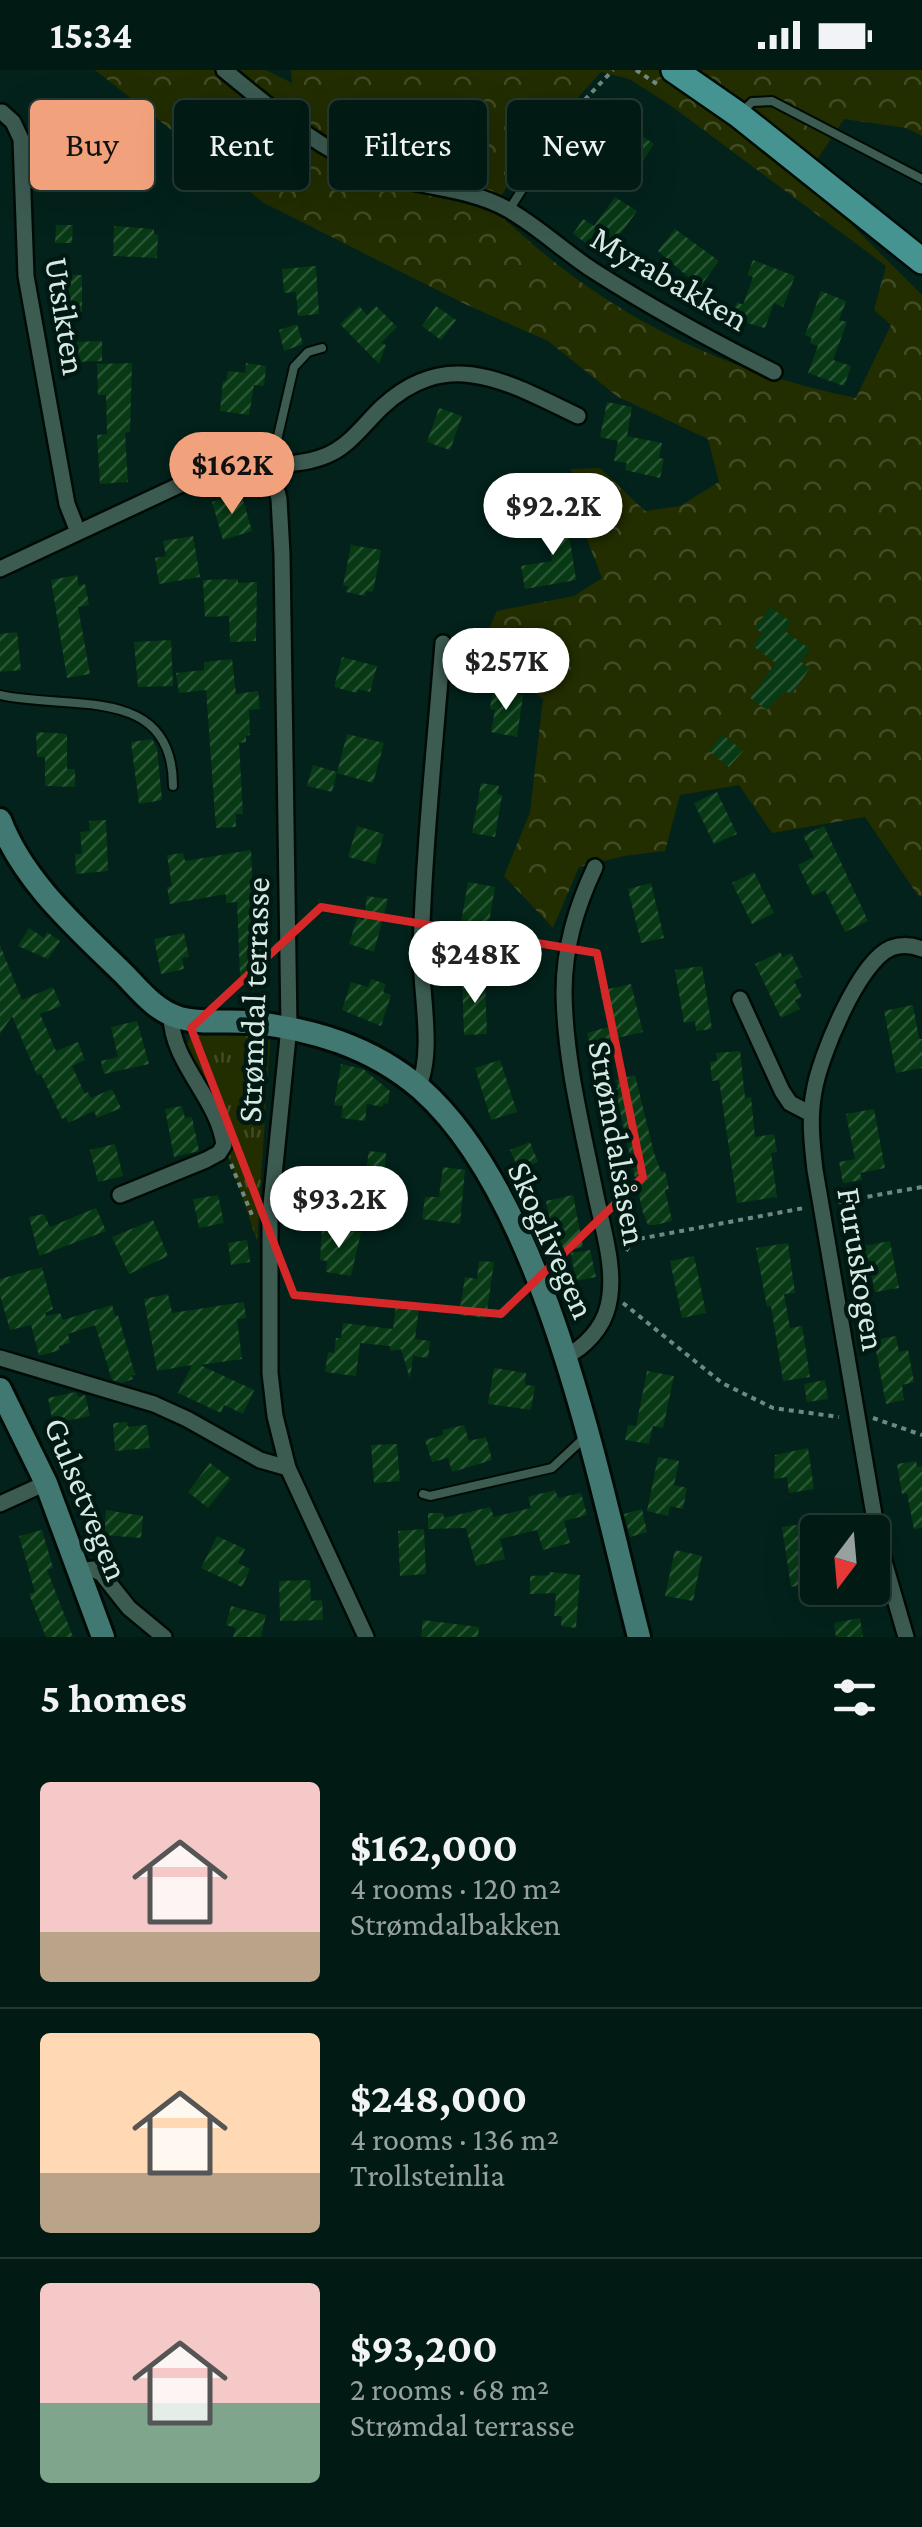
<!DOCTYPE html>
<meta charset="utf-8">
<style>
:root{--surface:#021a14;--page:#0c231d;--text:#f1f3f6;--muted:#96a1a0;--line:#233834;--accent:#f1a17b}
body{margin:0;font-family:"Crimson Pro",serif;background:var(--page);color:var(--text);height:100vh;display:flex;flex-direction:column;font-size:38px;white-space:nowrap}
*{box-sizing:border-box;margin:0}
p{font-size:32px;color:var(--muted)}
.icon{flex:none;width:55px;height:55px;fill:none;stroke:currentColor;stroke-width:2;stroke-linecap:round;stroke-linejoin:round}
.map{position:relative;height:1567px;overflow:hidden}
.drawer{display:flex;flex-direction:column;background:var(--surface);flex:1}
.drawer>*{flex:none}
.hud{position:absolute;left:30px;top:30px;width:862px;height:90px;display:flex;gap:20px}
.needle{width:65px;rotate:196deg}
.tools{position:absolute;left:800px;top:1445px;display:grid;gap:20px}
.tools a{display:grid;place-items:center;width:90px;height:90px;border-radius:10px;background:var(--surface);box-shadow:0 10px 40px #0002,0 0 0 2px var(--line);font-size:50px}
.price{position:absolute;translate:-50% -85px;padding:0 22px;border-radius:35px;background:#fff;color:#222;font-size:32px;line-height:65px;filter:drop-shadow(0 2px 5px #0008)}
.price::after{content:'';position:absolute;left:50%;top:60px;width:30px;height:22px;margin-left:-15px;background:inherit;clip-path:polygon(0 0,100% 0,50% 100%)}
.price.active{background:var(--accent);color:#111}
ul{padding:0;list-style:none}
li{display:flex;align-items:center;gap:30px;height:250px;padding:0 40px}
li+li{border-top:2px solid var(--line)}
li span{display:grid;place-items:center;flex:none;width:280px;height:200px;border-radius:10px;color:#555}
li>.icon{margin-inline-start:auto}
span .icon{width:120px;height:120px;fill:#fffc;stroke-width:1}
li b{font-size:42px}
h2{display:flex;justify-content:space-between;align-items:center;height:120px;padding:0 40px;font-size:42px}
.tag{padding:0 35px;border-radius:10px;background:var(--surface);box-shadow:0 10px 40px #0002,0 0 0 2px var(--line);font-size:35px;line-height:90px}
.tag.active{background:var(--accent);color:#111}
.status{display:flex;justify-content:space-between;align-items:center;height:70px;padding:0 50px;background:var(--surface);direction:ltr}
.status svg{height:28px;fill:currentColor}
.map>svg:first-child{display:block}
.forest{fill:url(#forest-crowns);fill-rule:evenodd}
.park{fill:url(#park-tufts)}
.building{fill:url(#building-hatch)}
.lines{fill:none;stroke-linecap:round;stroke-linejoin:round}
.lane-casing{stroke:#000b06;stroke-width:12}
.street-casing{stroke:#000b06;stroke-width:20}
.secondary-casing{stroke:#000b06;stroke-width:28}
.primary-casing{stroke:#000b06;stroke-width:30}
.path{stroke:#708882;stroke-width:4;stroke-dasharray:5 5;stroke-linecap:butt}
.lane{stroke:#3c5b51;stroke-width:8}
.street{stroke:#3c5b51;stroke-width:15}
.secondary{stroke:#417871;stroke-width:22}
.primary{stroke:#469492;stroke-width:25}
.marked{fill:none;stroke:#d62828;stroke-width:8;stroke-linejoin:round}
.labels{text-anchor:middle;stroke-width:9;stroke-linejoin:round;paint-order:stroke}
.street-label{font-size:35px;fill:#d8e9e3;stroke:#001912}
</style>
<div class="status"><b>15:34</b><svg viewBox="0 0 49 12"><path d="M0 12V9h3v3zM5 12V6h3v6zM10 12V3h3v9zM15 12V0h3v12zM26 1h20v11H26zM47 4h2v5h-2z"/></svg></div>
<div class="map">
<svg width="922" height="1567" viewBox="0 0 922 1567">
<defs>
<pattern id="forest-crowns" width="20" height="18" patternUnits="userSpaceOnUse" patternTransform="scale(2.5)"><rect width="20" height="18" fill="#222d00"/><path d="M2 6a3 3 0 1 1 6 0M12 15a3 3 0 1 1 6 0" fill="none" stroke="#414b25"/></pattern>
<pattern id="park-tufts" width="24" height="20" patternUnits="userSpaceOnUse" patternTransform="scale(2.5)"><rect width="24" height="20" fill="#222d00"/><path d="M3 7l-1-3M5 7V3M7 7l1-3M15 17l-1-3M17 17v-4M19 17l1-3" fill="none" stroke="#414b25"/></pattern>
<pattern id="building-hatch" width="6" height="6" patternUnits="userSpaceOnUse" patternTransform="scale(2.5)"><rect width="6" height="6" fill="#063914"/><path d="M-1 1l2-2M0 6l6-6M5 7l2-2" fill="none" stroke="#2a5636"/></pattern>
</defs>
<rect width="100%" height="100%" fill="#03221b"/>
<path class="forest" d="M95,0H266L292,13L291,0H922V66L906,58L844,49L805,108L922,225V826L919,827L865,747L772,763L739,715L680,725L665,781L624,786L579,797L553,858L504,806L530,742L543,629L480,579L497,541L574,526L602,508L580,451L571,399L600,398L645,441L680,436L719,412L708,369L618,327L548,271L467,235L264,133ZM601,2L629,9L670,35L886,196L874,240L891,255L856,328C713,299 599,241 494,139L522,90Z"/>
<path class="park" d="M193,963L263,964L270,971L257,1171L229,1088L232,1066L199,1004L187,973Z"/>
<g class="building">
<path d="M86,29L91,61L62,66L58,37Z"/>
<path d="M627,56L654,74L639,97L629,91L626,95L611,86L614,81L611,79Z"/>
<path d="M571,91L592,103L581,122L560,109Z"/>
<path d="M615,127L637,141L608,181L589,168L586,173L573,164L583,149L594,156Z"/>
<path d="M56,155H73L72,173H55Z"/>
<path d="M114,156L154,159V164L158,165L157,188L113,186Z"/>
<path d="M675,159L719,191L700,217L658,181Z"/>
<path d="M753,190L795,206L783,237L774,233L765,258L730,248L737,232L743,235L753,207L747,205Z"/>
<path d="M316,196L319,244L298,246L296,222L284,223L282,199Z"/>
<rect x="57" y="205" width="25" height="37"/>
<path d="M821,221L846,231L839,250L847,252L833,290L851,296L844,316L808,303L818,276L810,273L812,268L805,265Z"/>
<path d="M359,236L367,245L376,236L397,257L381,273L386,275L379,294L340,254Z"/>
<path d="M436,236L456,250L441,270L422,256Z"/>
<path d="M297,254L303,274L284,281L279,260Z"/>
<path d="M102,271V291L75,292V272Z"/>
<path d="M132,293L130,362L125,363L128,412L100,414L97,365L107,364L106,325H98L97,294Z"/>
<path d="M246,293L266,296L264,316L254,315L249,345L220,341L223,311H226L228,301L245,303Z"/>
<path d="M607,332L632,337L627,366L662,373L659,388L664,389L660,408L625,400L627,393L614,391L618,371L600,367Z"/>
<path d="M439,338L462,346L450,380L427,372Z"/>
<path d="M241,423L252,461L223,470L212,432Z"/>
<path d="M566,445L576,510L525,519L521,496L552,491L545,448Z"/>
<path d="M193,466L200,507L159,514L155,488L166,486L163,471Z"/>
<path d="M351,475L381,480L373,522L366,521L365,526L346,522L348,516H343Z"/>
<path d="M77,505L79,516L85,514L89,535L78,537L90,604L67,608L51,510Z"/>
<path d="M238,509V513L257,512L256,571L230,572L229,546L205,547L203,510Z"/>
<path d="M770,537L791,552L785,561L810,579L801,592L810,598L791,625L785,620L767,640L750,628L776,593L753,576L762,563L755,558Z"/>
<path d="M17,562L21,600L0,602V564Z"/>
<path d="M171,570L173,616L138,617L134,572Z"/>
<path d="M342,587L377,596L370,622L358,619L357,623L334,617Z"/>
<path d="M232,589L236,624L258,621L260,639L249,640L250,665L246,666V672L239,673L243,744H236V757L216,758L206,620L179,623L176,603L204,600V592Z"/>
<path d="M493,620L523,625L517,667L491,662L495,640L490,639Z"/>
<path d="M36,662L67,664V699H75V717L45,716V687H37Z"/>
<path d="M347,664L384,673L373,713L337,703Z"/>
<path d="M722,664L743,681L729,697L709,681Z"/>
<path d="M152,669L157,678L162,730L139,734L131,672Z"/>
<path d="M313,695L337,702L332,722L307,716Z"/>
<path d="M481,713L499,716L497,724L502,725L495,767L472,763Z"/>
<path d="M717,722L737,764L714,774L694,733Z"/>
<path d="M106,750L108,801L76,804L75,784H82L80,762L90,761L89,751Z"/>
<path d="M357,756L384,764L375,794L348,787Z"/>
<path d="M824,756L868,851L845,862L825,820L813,826L798,795L814,787L803,766Z"/>
<path d="M251,780L255,873H270V890L265,891L266,905L240,906L237,832L226,833V824L170,834L167,817L172,816L167,785L183,783L185,791Z"/>
<path d="M754,802L774,843L752,854L732,813Z"/>
<path d="M468,812L495,817L486,869L459,864Z"/>
<path d="M651,813L664,868L641,873L628,819Z"/>
<path d="M367,826L388,829L374,882L349,874L357,848L364,850Z"/>
<path d="M29,858L44,868L47,862L60,871L48,889L18,876Z"/>
<path d="M184,863L189,887L182,888L184,899L161,904L154,869Z"/>
<path d="M0,875L22,930L53,917L61,936L40,944L56,981L78,972L85,990L72,996L85,1024L88,1022L91,1028L112,1019L121,1038L97,1048L94,1041L68,1053L66,1047L62,1049L41,1004L37,1005L12,946L0,964Z"/>
<path d="M780,882L783,887L791,883L802,907L794,911L802,927L795,930L800,939L781,948L755,894Z"/>
<path d="M702,896L712,959L696,961L695,951L684,953L675,900Z"/>
<path d="M485,908L487,964L464,965L462,909Z"/>
<path d="M371,909L386,914L383,922L391,925L381,956L342,940L351,912L368,917Z"/>
<path d="M631,914L643,962L612,969L600,921Z"/>
<path d="M913,935L919,969H922V998L896,1003L884,941Z"/>
<path d="M137,951L149,994L104,1004L101,991L118,987L111,957Z"/>
<path d="M608,957L613,980L592,985L587,963Z"/>
<path d="M740,981L745,1028L751,1027L755,1067L774,1064L777,1082L771,1083L777,1127L737,1133L719,1010L712,1011L710,992L717,991L716,983Z"/>
<path d="M500,990L517,1042L491,1050L475,998Z"/>
<path d="M341,994L363,999L390,1021L388,1034L383,1033V1037L367,1034L365,1051L341,1048L343,1036L334,1035Z"/>
<path d="M635,1005L654,1083L661,1102L665,1101L669,1119L665,1120L672,1151L655,1155H648L643,1143L615,1019L618,1018L616,1010Z"/>
<path d="M182,1036L185,1048L192,1047L199,1081L174,1087L165,1039Z"/>
<path d="M874,1039L885,1098L860,1103L862,1110L843,1113L839,1092L855,1089L846,1044Z"/>
<path d="M530,1072L538,1092L519,1100L510,1080Z"/>
<path d="M115,1074L123,1106L98,1112L90,1080Z"/>
<path d="M369,1081L386,1083L382,1131L333,1125V1097L366,1100Z"/>
<path d="M443,1097L465,1100L460,1154L422,1149L425,1127H439Z"/>
<path d="M218,1125L224,1153L199,1158L193,1129Z"/>
<path d="M573,1125L583,1177L556,1183L546,1131Z"/>
<path d="M96,1138L106,1161L39,1186L29,1147L44,1144L50,1157Z"/>
<path d="M153,1150L168,1186L129,1204L112,1167Z"/>
<path d="M322,1159L361,1162L351,1206L326,1202L327,1191L320,1190Z"/>
<path d="M247,1170L250,1192L231,1195L228,1173Z"/>
<path d="M890,1171L899,1218L875,1222L870,1199L861,1201L857,1177Z"/>
<path d="M788,1173L795,1223L784,1224L790,1258L802,1256L810,1307L783,1311L771,1236L767,1237L756,1178Z"/>
<path d="M590,1180L596,1207L576,1211L571,1183Z"/>
<path d="M694,1186L706,1243L682,1248L670,1191Z"/>
<path d="M479,1191L494,1192L486,1248L459,1245L465,1207L477,1209Z"/>
<path d="M42,1197L53,1239L45,1243L46,1246L60,1243L63,1250L112,1235L115,1246L118,1245L135,1305H131L133,1309L122,1313L112,1310L95,1255L68,1264L70,1273L59,1276L60,1280L39,1286L31,1255L10,1260L0,1225V1209Z"/>
<path d="M168,1224L172,1243L244,1232L246,1248L237,1249L242,1289L200,1295L254,1320L243,1344L224,1335L221,1343L178,1323L192,1295L157,1301L144,1229Z"/>
<path d="M396,1235L419,1238L415,1269L430,1271L428,1288L413,1286L410,1309L401,1279L390,1281V1276L360,1273L356,1306L325,1302L328,1282L334,1283L336,1268H341L343,1253L393,1259Z"/>
<path d="M896,1266L899,1282L908,1280L914,1312L902,1315L904,1330L886,1334L874,1270Z"/>
<path d="M494,1298L526,1303L525,1315L535,1316L531,1340L488,1334Z"/>
<path d="M647,1301L674,1306L663,1358L653,1356L649,1374L625,1370L628,1355L636,1356Z"/>
<path d="M825,1310L828,1329L807,1332L804,1314Z"/>
<path d="M76,1322L79,1327L85,1325L90,1346L61,1352L60,1346L52,1348L48,1328Z"/>
<path d="M127,1352L128,1357L147,1355L150,1378L115,1381L113,1353Z"/>
<path d="M464,1355L469,1371L486,1367L492,1390L452,1402L448,1388L432,1392L425,1370L443,1365L442,1360Z"/>
<path d="M397,1374L400,1411L374,1413L371,1375Z"/>
<path d="M808,1378L814,1419L789,1423L787,1407L774,1409L775,1385Z"/>
<path d="M658,1387L679,1391L674,1415L687,1418L683,1439L670,1436L668,1446L647,1441Z"/>
<path d="M916,1391L917,1397L922,1396V1458L914,1459L907,1423L902,1424L897,1394Z"/>
<path d="M210,1393L231,1409L208,1438L188,1422Z"/>
<path d="M555,1420L558,1428L581,1423L587,1445L564,1451L570,1473L543,1480L537,1460L500,1469L505,1489L476,1496L466,1458L428,1459V1443H443L444,1448L490,1437L494,1447L531,1438L528,1427Z"/>
<path d="M642,1439L647,1462L630,1467L624,1444Z"/>
<path d="M106,1440L143,1446L141,1468L104,1465Z"/>
<path d="M818,1452V1513L791,1517L782,1457Z"/>
<path d="M424,1459L426,1504L400,1506L398,1461Z"/>
<path d="M42,1460L53,1498L47,1500L73,1567H46L29,1524L35,1522L19,1466Z"/>
<path d="M217,1466L245,1479L238,1493L250,1499L242,1517L201,1498Z"/>
<path d="M675,1480L702,1486L693,1531L665,1526Z"/>
<path d="M549,1502L580,1505L576,1558L561,1556L562,1546H554L556,1523L530,1524V1506L550,1505Z"/>
<path d="M310,1510L311,1531L322,1530L323,1550L280,1551L279,1511Z"/>
<path d="M231,1536L266,1545L261,1567H233L236,1558L226,1555Z"/>
<path d="M860,1548L863,1567H836L834,1553Z"/>
<path d="M423,1550L479,1557L478,1567H421Z"/>
</g>
<g class="lines">
<g class="lane-casing">
<g id="lane">
<path d="M741,43L752,32L772,31L922,109"/>
<path d="M509,140L568,47"/>
<path d="M271,396L294,297L308,282L322,278"/>
<path d="M0,625C69,641 173,613 173,716"/>
<path d="M423,1424L430,1426L552,1398L583,1369"/>
</g>
</g>
<g class="street-casing">
<g id="street">
<path d="M224,0C271,38 319,80 376,102C418,118 468,117 507,139C538,156 564,182 594,201C652,238 712,271 774,302"/>
<path d="M2,42L13,52L21,69L26,206L67,434L78,462"/>
<path d="M271,396L279,429L282,484L289,957L270,1145V1303L275,1346L288,1398L366,1567"/>
<path d="M0,499L184,413C203,407 222,398 242,396C271,393 297,397 325,386C349,377 364,354 382,337C448,275 509,313 578,346"/>
<path d="M740,929L782,1021L790,1033L811,1044"/>
<path d="M418,1017C435,983 420,918 421,880C424,778 435,675 443,573"/>
<path d="M120,1125L206,1090L219,1083L224,1075C218,1028 171,993 171,945"/>
<path d="M565,1287C585,1277 603,1258 608,1236C617,1200 602,1157 595,1121C582,1057 565,990 564,923C564,877 576,838 595,797"/>
<path d="M0,1288L154,1334L187,1349L260,1390L288,1398"/>
<path d="M0,1434L46,1413"/>
<path d="M80,1501L93,1499L102,1504L129,1538L164,1567"/>
<path d="M906,1567L879,1474L815,1100C812,1074 809,1048 814,1022C819,988 859,891 891,878C902,874 912,875 922,879"/>
</g>
</g>
<g class="secondary-casing">
<g id="secondary">
<path d="M0,750C23,811 76,857 122,902C139,919 155,941 180,948C202,954 225,950 248,952C312,959 371,976 421,1019C546,1130 598,1408 639,1567"/>
<path d="M0,1319L46,1413L103,1567"/>
</g>
</g>
<g class="primary-casing">
<path id="primary" d="M674,0L739,45L922,191"/>
</g>
<g class="path">
<path d="M636,0L657,14"/>
<path d="M578,37L613,0"/>
<path d="M231,1094L252,1145"/>
<path d="M838,1132L922,1117"/>
<path d="M626,1181L633,1170L804,1138"/>
<path d="M623,1233L722,1313L773,1338L839,1347"/>
<path d="M873,1348L922,1365"/>
</g>
<use href="#lane" class="lane"/>
<use href="#street" class="street"/>
<use href="#secondary" class="secondary"/>
<use href="#primary" class="primary"/>
</g>
<path class="marked" d="M321,837L597,883L643,1107L501,1244L294,1225L191,958Z"/>
<g class="labels">
<g class="street-label">
<text transform="translate(670 208) rotate(30)" y="12">Myrabakken</text>
<text transform="translate(66 246) rotate(81)" y="12">Utsikten</text>
<text transform="translate(253 930) rotate(-88)" y="12">Strømdal terrasse</text>
<text transform="translate(618 1073) rotate(80)" y="12">Strømdalsåsen</text>
<text transform="translate(552 1170) rotate(66)" y="12">Skoglivegen</text>
<text transform="translate(862 1199) rotate(81)" y="12">Furuskogen</text>
<text transform="translate(87 1429) rotate(68)" y="12">Gulsetvegen</text>
</g>
</g>
</svg>
<div class="tools">
<a><svg class="needle" viewBox="-14 -14 28 28"><path d="M0-13l5 13h-10z" fill="#e53935"/><path d="M0 13l5-13h-10z" fill="#96a1a0"/></svg></a>
</div>
<b class="price active" style="left:232px;top:447px">$162K</b>
<b class="price" style="left:553px;top:488px">$92.2K</b>
<b class="price" style="left:506px;top:643px">$257K</b>
<b class="price" style="left:475px;top:936px">$248K</b>
<b class="price" style="left:339px;top:1181px">$93.2K</b>
<div class="hud">
<a class="tag active">Buy</a>
<a class="tag">Rent</a>
<a class="tag">Filters</a>
<a class="tag">New</a>
</div>
</div>
<section class="drawer">
<h2>5 homes<svg class="icon" aria-label="filters" viewBox="0 0 24 24"><path d="M4 7h16M4 17h16"/><circle cx="9" cy="7" r="2"/><circle cx="15" cy="17" r="2"/></svg></h2>
<ul>
<li><span style="background:linear-gradient(#f6c9c9 75%,#b9a48a 0)"><svg class="icon" aria-label="home" viewBox="0 0 24 24"><path d="M3 11l9-7 9 7M6 9v11h12V9"/></svg></span><div><b>$162,000</b><p>4 rooms · 120 m²</p><p>Strømdalbakken</p></div></li>
<li><span style="background:linear-gradient(#ffd9b3 70%,#b9a48a 0)"><svg class="icon" aria-label="home" viewBox="0 0 24 24"><path d="M3 11l9-7 9 7M6 9v11h12V9"/></svg></span><div><b>$248,000</b><p>4 rooms · 136 m²</p><p>Trollsteinlia</p></div></li>
<li><span style="background:linear-gradient(#f6c9c9 60%,#7fa58c 0)"><svg class="icon" aria-label="home" viewBox="0 0 24 24"><path d="M3 11l9-7 9 7M6 9v11h12V9"/></svg></span><div><b>$93,200</b><p>2 rooms · 68 m²</p><p>Strømdal terrasse</p></div></li>
</ul>
</section>
